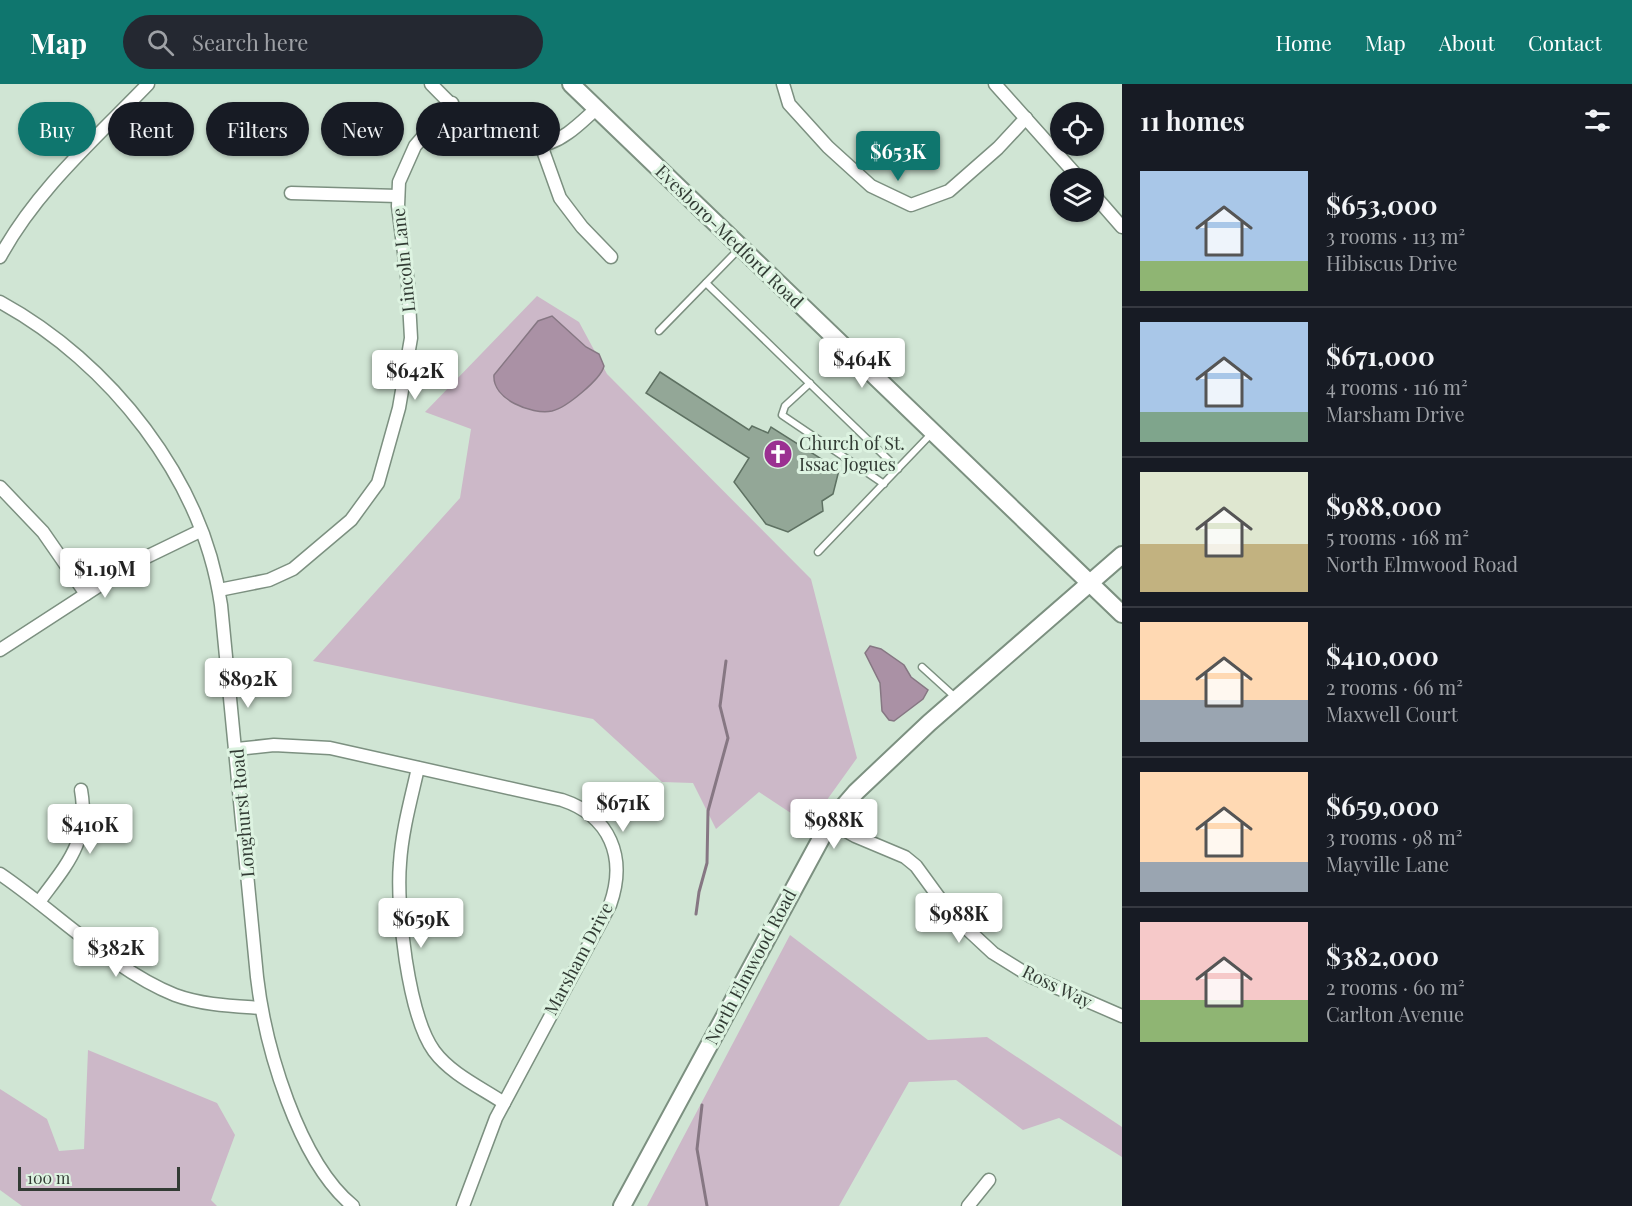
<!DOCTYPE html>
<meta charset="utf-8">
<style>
:root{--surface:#171b24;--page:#242831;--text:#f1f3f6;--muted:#9ea1a6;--line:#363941;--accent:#0f766e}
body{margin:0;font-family:"Playfair Display",serif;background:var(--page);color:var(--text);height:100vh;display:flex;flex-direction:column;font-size:22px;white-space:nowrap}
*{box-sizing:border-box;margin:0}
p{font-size:20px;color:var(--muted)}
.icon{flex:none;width:33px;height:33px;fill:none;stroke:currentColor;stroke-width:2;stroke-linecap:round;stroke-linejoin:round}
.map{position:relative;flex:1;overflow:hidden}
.panel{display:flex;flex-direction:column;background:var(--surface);width:510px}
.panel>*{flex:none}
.hud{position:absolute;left:18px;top:18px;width:570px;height:54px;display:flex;gap:12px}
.buttons{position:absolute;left:1050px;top:18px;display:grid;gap:12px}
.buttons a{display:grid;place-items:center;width:54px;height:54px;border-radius:50%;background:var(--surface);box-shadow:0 2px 4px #0004;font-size:30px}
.scale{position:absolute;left:18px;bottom:15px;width:162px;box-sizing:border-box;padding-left:6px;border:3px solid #323b34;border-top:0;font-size:16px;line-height:21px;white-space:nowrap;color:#323b34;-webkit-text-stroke:4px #ddf3e1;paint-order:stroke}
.price{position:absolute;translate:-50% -51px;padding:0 14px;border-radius:6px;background:#fff;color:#222;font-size:20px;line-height:39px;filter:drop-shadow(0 2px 3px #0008)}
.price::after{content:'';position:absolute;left:50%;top:36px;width:18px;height:14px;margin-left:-9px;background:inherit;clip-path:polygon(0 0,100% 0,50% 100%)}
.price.active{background:var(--accent);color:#fff}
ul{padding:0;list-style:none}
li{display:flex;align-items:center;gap:18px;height:150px;padding:0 18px}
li+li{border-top:2px solid var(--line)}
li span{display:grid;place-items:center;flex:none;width:168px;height:120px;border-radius:0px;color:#555}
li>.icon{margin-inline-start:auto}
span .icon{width:72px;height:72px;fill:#fffc;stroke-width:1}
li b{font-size:26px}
h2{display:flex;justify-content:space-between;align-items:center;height:72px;padding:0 18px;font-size:26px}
.tag{padding:0 21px;border-radius:27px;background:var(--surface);box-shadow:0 2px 4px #0004;font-size:21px;line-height:54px}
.tag.active{background:var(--accent);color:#fff}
header{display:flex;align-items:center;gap:36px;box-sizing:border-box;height:84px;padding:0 30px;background:var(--accent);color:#fff}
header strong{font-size:28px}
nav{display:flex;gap:33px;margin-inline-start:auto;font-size:21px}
.search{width:420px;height:54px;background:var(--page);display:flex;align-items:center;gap:15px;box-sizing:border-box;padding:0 21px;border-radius:33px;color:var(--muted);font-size:22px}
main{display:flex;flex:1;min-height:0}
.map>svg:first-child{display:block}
.green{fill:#ccb8c8}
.water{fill:#aa91a5;stroke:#867783;stroke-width:1.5}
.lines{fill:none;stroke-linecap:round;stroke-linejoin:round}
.stream{stroke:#867783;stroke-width:3}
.building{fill:#93a797;stroke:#5e7162;stroke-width:1.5}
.lane-casing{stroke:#7c9080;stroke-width:9}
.street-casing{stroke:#7c9080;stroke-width:15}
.secondary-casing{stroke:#7c9080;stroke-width:20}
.lane{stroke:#fff;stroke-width:6}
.street{stroke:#fff;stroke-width:12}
.secondary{stroke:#fff;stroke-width:16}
.labels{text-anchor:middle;stroke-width:6;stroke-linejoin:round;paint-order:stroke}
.street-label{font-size:18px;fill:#323b34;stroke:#ddf3e1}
.poi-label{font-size:18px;fill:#323b34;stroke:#ddf3e1;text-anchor:start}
</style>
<header>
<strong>Map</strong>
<div class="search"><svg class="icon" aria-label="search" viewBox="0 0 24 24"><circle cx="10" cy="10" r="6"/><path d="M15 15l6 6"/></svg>Search here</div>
<nav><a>Home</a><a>Map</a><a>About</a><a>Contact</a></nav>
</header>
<main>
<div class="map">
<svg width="1122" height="1122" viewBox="0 0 1122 1122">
<rect width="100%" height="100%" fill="#d0e5d4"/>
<g class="green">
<path d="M537,212L579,238L607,290L811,495L857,674L809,741L759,708L716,745L693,699L662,698L593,635L313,577L460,414L471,345L425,328Z"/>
<path d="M790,851L928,956L987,953L1122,1043V1073L1059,1034L1023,1046L956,996L909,998L839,1122H647Z"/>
<path d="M88,966L217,1019L235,1051L211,1116L217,1122H22L0,1106V1005L47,1035L59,1067L84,1065Z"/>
</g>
<g class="water">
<path d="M552,232L586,263L599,270L604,282C601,295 566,324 552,327C531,331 492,315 494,291L538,237Z"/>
<path d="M870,562L881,565L904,581L911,593L928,606L923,615L894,637L889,636L882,627L880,599L865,569Z"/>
</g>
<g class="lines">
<g class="stream">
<path d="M696,830L699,808L707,779L708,727L728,654L720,622L726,577"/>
<path d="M702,1021L697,1065L707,1122"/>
</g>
</g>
<path class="building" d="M660,288L749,346L752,342L768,349L771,343L839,386L833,410L822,417L823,427L788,448L766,440L734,398L749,374L646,309Z"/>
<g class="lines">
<g class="lane-casing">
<g id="lane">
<path d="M706,199L898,385"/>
<path d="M659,247L740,164"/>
<path d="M810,299L785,322L782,331L884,400"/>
<path d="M818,468L932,349"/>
<path d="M922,583L955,613"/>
</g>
</g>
<g class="street-casing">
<g id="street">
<path d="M431,0C467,37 516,87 568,49C578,42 587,33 596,25"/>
<path d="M783,0L789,20L828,63L871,102L911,121L949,107L998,64L1026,34"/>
<path d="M995,0L1079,94"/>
<path d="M541,61L560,114L582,143L611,173"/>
<path d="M291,109L398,112"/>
<path d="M1094,111L1122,143"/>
<path d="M0,173C36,106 96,54 148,0"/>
<path d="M0,218C110,278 203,395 221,521L257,893C265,962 298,1077 353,1122"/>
<path d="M0,403L43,448L86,510"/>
<path d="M219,506L269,496L293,485L351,436L378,399L399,324L411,254L408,200L398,122L399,98L415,62L452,19"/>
<path d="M0,566L134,479L200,447"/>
<path d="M237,665L274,661L330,664L562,716C610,732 627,773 610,821L496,1034L463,1122"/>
<path d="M418,684C411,715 402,747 400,779C396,823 408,931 434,967C451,990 480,1003 504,1019"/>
<path d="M830,738L855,752L905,773L916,782L951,830L993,869L1030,892L1122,932"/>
<path d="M0,790C55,827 114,887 175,911C202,921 233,922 261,924"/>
<path d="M39,818C67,780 90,757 81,706"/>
<path d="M968,1122L989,1096"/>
</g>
</g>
<g class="secondary-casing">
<g id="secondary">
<path d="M571,0L1122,530"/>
<path d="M622,1122L830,738L856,708L929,639L1122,471"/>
</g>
</g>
<use href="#lane" class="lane"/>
<use href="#street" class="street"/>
<use href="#secondary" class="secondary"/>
</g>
<defs>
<g id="church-disc" transform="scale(1.5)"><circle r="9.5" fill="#9b3091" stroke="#ddf3e1"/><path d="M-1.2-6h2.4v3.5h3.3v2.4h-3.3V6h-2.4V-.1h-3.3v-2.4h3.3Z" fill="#fff"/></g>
</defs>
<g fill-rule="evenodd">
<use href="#church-disc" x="778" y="370"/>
</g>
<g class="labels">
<g class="street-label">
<text transform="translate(729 153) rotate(44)" y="6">Evesboro-Medford Road</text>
<text transform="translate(404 176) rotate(-96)" y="6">Lincoln Lane</text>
<text transform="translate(243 729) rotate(-95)" y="6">Longhurst Road</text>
<text transform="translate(579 875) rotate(-62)" y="6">Marsham Drive</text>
<text transform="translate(751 883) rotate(-62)" y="6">North Elmwood Road</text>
<text transform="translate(1057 903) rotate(26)" y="6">Ross Way</text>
</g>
<g class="poi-label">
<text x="799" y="366">Church of St.<tspan x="799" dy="21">Issac Jogues</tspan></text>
</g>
</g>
</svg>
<div class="buttons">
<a><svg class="icon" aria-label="locate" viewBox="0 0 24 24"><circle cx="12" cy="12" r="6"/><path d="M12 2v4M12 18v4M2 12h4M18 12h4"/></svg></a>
<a><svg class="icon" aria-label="layers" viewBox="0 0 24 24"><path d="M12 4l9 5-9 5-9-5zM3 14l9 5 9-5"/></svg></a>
</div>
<div class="scale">100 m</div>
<b class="price active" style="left:898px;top:98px">$653K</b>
<b class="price" style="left:862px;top:305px">$464K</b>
<b class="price" style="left:415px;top:317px">$642K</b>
<b class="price" style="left:105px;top:515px">$1.19M</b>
<b class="price" style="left:248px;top:625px">$892K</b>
<b class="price" style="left:623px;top:749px">$671K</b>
<b class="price" style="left:834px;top:766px">$988K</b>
<b class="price" style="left:90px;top:771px">$410K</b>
<b class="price" style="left:959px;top:860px">$988K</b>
<b class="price" style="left:421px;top:865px">$659K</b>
<b class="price" style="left:116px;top:894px">$382K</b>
<div class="hud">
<a class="tag active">Buy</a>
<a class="tag">Rent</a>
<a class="tag">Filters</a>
<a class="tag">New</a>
<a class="tag">Apartment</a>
</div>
</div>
<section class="panel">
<h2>11 homes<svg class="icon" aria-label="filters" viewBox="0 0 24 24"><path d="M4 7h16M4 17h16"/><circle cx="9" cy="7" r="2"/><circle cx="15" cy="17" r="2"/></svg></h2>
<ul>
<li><span style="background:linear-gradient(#a9c7e8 75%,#8fb573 0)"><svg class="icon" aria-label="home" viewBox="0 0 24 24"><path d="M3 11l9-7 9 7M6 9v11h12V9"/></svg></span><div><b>$653,000</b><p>3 rooms · 113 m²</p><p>Hibiscus Drive</p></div></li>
<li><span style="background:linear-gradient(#a9c7e8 75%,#7fa58c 0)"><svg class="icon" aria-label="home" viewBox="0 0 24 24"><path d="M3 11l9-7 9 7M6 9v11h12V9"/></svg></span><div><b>$671,000</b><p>4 rooms · 116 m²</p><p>Marsham Drive</p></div></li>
<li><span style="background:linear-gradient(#dfe7d0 60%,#c2b280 0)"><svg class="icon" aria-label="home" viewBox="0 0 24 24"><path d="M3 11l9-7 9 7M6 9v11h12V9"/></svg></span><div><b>$988,000</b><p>5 rooms · 168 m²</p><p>North Elmwood Road</p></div></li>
<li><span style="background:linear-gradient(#ffd9b3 65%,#9aa5b1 0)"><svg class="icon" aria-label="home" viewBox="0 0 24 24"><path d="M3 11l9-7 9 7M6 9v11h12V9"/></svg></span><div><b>$410,000</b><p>2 rooms · 66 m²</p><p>Maxwell Court</p></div></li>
<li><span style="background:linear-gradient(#ffd9b3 75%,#9aa5b1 0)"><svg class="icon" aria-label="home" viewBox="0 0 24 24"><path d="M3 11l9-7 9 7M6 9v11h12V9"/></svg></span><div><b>$659,000</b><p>3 rooms · 98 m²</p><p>Mayville Lane</p></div></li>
<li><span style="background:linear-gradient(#f6c9c9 65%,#8fb573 0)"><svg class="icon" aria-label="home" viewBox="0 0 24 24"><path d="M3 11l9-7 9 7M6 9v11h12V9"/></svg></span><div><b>$382,000</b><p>2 rooms · 60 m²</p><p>Carlton Avenue</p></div></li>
</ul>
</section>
</main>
